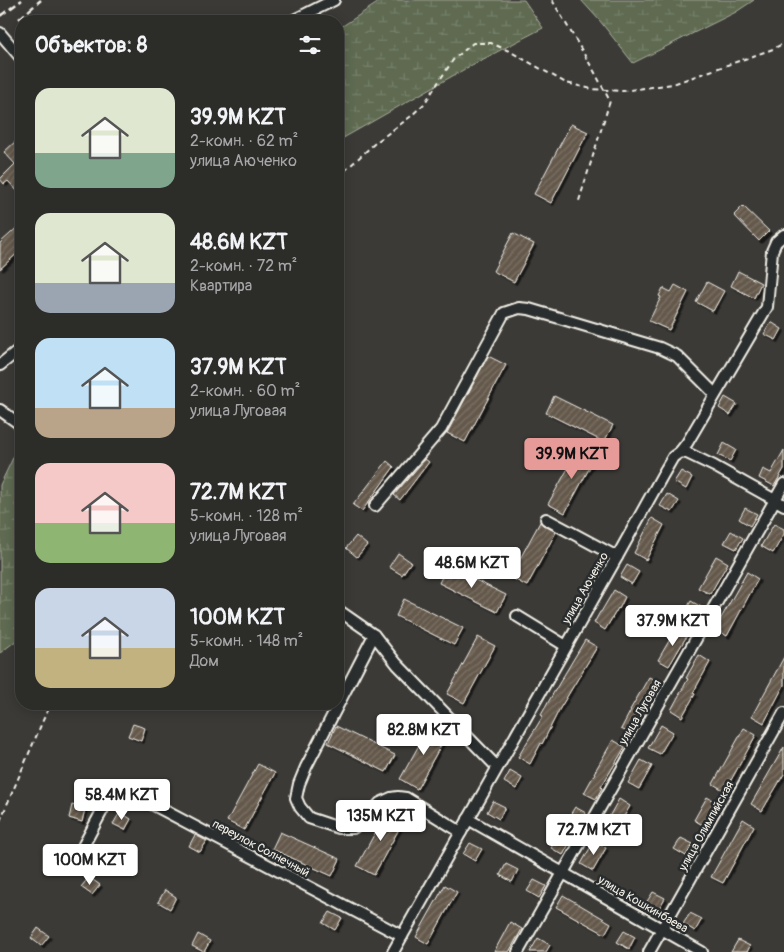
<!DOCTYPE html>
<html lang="ru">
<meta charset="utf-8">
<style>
:root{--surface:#2c2c29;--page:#343431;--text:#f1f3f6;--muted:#a6a7a8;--line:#484846;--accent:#e69b98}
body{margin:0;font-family:Pangolin,sans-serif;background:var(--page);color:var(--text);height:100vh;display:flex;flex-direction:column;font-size:19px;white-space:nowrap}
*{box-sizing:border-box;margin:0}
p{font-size:16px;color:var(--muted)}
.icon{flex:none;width:28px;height:28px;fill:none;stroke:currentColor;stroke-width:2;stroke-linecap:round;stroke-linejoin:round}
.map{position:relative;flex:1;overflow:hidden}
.side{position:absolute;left:15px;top:15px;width:329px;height:695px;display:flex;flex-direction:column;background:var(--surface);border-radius:20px;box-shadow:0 2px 12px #0003,0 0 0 1px var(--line)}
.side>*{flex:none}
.price{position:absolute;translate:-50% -42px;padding:0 11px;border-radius:5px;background:#fff;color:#222;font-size:16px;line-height:32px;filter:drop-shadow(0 1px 2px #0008)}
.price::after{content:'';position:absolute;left:50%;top:30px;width:15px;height:11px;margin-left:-8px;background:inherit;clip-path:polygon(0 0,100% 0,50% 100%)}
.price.active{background:var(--accent);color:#111}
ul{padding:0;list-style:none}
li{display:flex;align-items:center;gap:15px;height:125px;padding:0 20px}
li span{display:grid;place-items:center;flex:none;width:140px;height:100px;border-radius:15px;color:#555}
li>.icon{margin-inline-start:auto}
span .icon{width:60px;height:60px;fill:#fffc;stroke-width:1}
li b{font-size:21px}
h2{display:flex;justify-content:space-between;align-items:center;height:60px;padding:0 20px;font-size:21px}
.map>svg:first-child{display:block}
.wetland{fill:url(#wetland-marsh);stroke:#a9ae9c}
.building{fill:url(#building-hatch);stroke:#f4f1e8;filter:url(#shadow)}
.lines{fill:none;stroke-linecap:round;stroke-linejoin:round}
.minor-casing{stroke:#f4f1e8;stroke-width:14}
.path{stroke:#f4f1e8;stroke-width:2;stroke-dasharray:5 4;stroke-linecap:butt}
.minor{stroke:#2a2d2e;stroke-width:10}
.rail{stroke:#f4f1e8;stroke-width:2.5;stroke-dasharray:8 4;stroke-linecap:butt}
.labels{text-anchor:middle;stroke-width:5;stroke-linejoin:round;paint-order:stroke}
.street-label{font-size:12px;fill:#f4f1e8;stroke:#2a2d2e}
</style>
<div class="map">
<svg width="784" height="952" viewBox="0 0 784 952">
<defs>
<pattern id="wetland-marsh" width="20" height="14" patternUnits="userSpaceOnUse" patternTransform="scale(1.25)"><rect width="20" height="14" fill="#5e6a51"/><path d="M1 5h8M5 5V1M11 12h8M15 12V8" fill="none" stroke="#76806a"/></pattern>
<pattern id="building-hatch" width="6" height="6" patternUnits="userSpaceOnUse" patternTransform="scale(1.25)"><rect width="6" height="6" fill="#64594b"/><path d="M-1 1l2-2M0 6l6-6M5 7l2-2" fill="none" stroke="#7b7165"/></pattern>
<filter id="shadow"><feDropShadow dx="2.5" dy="2.5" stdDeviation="0" flood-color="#0009"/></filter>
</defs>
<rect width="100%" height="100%" fill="#3b3a37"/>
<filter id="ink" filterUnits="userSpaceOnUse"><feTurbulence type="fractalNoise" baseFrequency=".02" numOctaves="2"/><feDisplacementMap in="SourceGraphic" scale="10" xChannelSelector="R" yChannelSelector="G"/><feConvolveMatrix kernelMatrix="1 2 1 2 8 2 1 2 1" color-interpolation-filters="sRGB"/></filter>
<g filter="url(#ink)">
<g class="wetland">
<path d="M382,0H524L543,28L470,66L338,141V29Z"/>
<path d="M581,0H754L736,12L633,63L600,21Z"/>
<path d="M21,441V637L0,653V485Z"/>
</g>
<g class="building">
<path d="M571,124L588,132L551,203L534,194Z"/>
<path d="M17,140L21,145V195L8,181L4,184L0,179L15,164L4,152Z"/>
<path d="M743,206L769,231L759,241L734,215Z"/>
<path d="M21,224V250L0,269V243Z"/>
<path d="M513,233L534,244L514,282L493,271Z"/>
<path d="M738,271L761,283L754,298L731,286Z"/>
<path d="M707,282L724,291L713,311L696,302Z"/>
<path d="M675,285L688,292L669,330L649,321L661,297L659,296L663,288L671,292Z"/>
<path d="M771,322L782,329L776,340L764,334Z"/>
<path d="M488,356L506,365L465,442L447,433Z"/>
<path d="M554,396L613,425L604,442L546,413Z"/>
<path d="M725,397L737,404L730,415L719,408Z"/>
<path d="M724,443L736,450L730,461L718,455Z"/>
<path d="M580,447L596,456L565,513L548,504Z"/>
<path d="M784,450V469L774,486L759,478L763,469L771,473Z"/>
<path d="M425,459L429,462L400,500L394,495Z"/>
<path d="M387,461L394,467L362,511L353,505Z"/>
<path d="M681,471L692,477L686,489L674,482Z"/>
<path d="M667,494L679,501L672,512L660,506Z"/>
<path d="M745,508L757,514L750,526L739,519Z"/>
<path d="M652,518L664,525L646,560L634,553Z"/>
<path d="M540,522L543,525L556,532L527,586L510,577Z"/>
<path d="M774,524L784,529V534L773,553L761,546Z"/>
<path d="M731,531L743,538L736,549L724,543Z"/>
<path d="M356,536L367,545L357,557L346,548Z"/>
<path d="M398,553L411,562L402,575L389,567Z"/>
<path d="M716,556L728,563L710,594L698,588Z"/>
<path d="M627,565L639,572L632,584L620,577Z"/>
<path d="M447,566L506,595L497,612L439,583Z"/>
<path d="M747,572L758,579L727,636L715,629Z"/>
<path d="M614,590L625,597L619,609L618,608L605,630L594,623L600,612H601Z"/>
<path d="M404,599L463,628L454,645L396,616Z"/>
<path d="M691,601L703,608L696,619L685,612Z"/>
<path d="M677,627L688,634L669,666L658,660Z"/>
<path d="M478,637L495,646L464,703L447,694Z"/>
<path d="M585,640L597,647L559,710L542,744L541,743L530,764L518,757L543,716L541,715L554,692Z"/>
<path d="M699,655L710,662L693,693L695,694L682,717L671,710L688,679L686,678Z"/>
<path d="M784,657V685L764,723L752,716Z"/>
<path d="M649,677L661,683L638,723L639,724L633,735L621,729L631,710H630Z"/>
<path d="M432,722L448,732L417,789L400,779Z"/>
<path d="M133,724L145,728L141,741L128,736Z"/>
<path d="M661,725L673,732L660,754L648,748Z"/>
<path d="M336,726L395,755L386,772L328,743Z"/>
<path d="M744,728L756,735L725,791L713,784Z"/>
<path d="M613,740L625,747L601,787L602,788L596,799L584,793L595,773H594Z"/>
<path d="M784,747V774L762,811L751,804Z"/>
<path d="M641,760L652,766L639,789L628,783Z"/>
<path d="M258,764L275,773L244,830L227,821Z"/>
<path d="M510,771L522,778L516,789L504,782Z"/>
<path d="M707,797L719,804L706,827L694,820Z"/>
<path d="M619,799L630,806L617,829L606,822Z"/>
<path d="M493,801L505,807L499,819L487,812Z"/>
<path d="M72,805L85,809L82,822L69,818Z"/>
<path d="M575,807L586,813L580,825L568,818Z"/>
<path d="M388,809L405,818L374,875L357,866Z"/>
<path d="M120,812L131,819L125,830L113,824Z"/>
<path d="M743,819L754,826L723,883L711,877Z"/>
<path d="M280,832L340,859L332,876L272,849Z"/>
<path d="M195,835L207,841L200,852L189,846Z"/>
<path d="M557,837L569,844L563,855L551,848Z"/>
<path d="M681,838L693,844L686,856L674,849Z"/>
<path d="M594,841L606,848L593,871L581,864Z"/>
<path d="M470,843L482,849L475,861L463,854Z"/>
<path d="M506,864L518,870L512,882L500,875Z"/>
<path d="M89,877L100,885L92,895L81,887Z"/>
<path d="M534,880L546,886L539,898L527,891Z"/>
<path d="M445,885L457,892L428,944L416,937Z"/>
<path d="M165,890L176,897L170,909L158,902Z"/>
<path d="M653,892L665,898L658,910L646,903Z"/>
<path d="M563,895L611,923L605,934L556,907Z"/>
<path d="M330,912L342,918L335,930L323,923Z"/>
<path d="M690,913L702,919L695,931L683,924Z"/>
<path d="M510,922L522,929L509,952H494Z"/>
<path d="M38,928L49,936L41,946L31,938Z"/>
<path d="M624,931L635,937L629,949L617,942Z"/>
<path d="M198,934L210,941L204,952L192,946Z"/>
<path d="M538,938L550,945L546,952H530Z"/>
<path d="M738,940L750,946L747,952H731Z"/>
</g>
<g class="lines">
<g class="minor-casing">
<g id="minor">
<path d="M292,21L334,0"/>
<path d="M0,33L21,58"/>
<path d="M0,365L21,348"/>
<path d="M0,410L21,425"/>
<path d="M680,452L687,453L714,466L784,505"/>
<path d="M375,506L441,429L504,313L519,308L529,309L660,348L677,356L715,394"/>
<path d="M546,519L617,557"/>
<path d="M338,610L374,635L397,664L497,767"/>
<path d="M517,616L566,646"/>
<path d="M374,635L306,767L299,784L296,798L300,807L309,818L339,828H353L367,818L380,803L391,798L398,797L406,798L461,832"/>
<path d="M468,819L702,952"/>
<path d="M80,852L110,796L118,792H129L402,936"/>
<path d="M393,952L617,557L662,476L673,457L680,452L687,443L767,307L772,251L776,242L784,235"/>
<path d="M518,952L784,484"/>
<path d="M649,952L784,713"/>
</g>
</g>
<g class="path">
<path d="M552,0L594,71L610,101L578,204"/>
<path d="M338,177L374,144L410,117L424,104L453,60L473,43H491L509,51L566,83L592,89L623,91L673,84L773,49L784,43"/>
<path d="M0,821L50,704"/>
</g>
<use href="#minor" class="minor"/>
<g class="rail">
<path d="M0,16L22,0"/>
<path d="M19,19L41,0"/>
</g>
</g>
</g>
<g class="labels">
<g class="street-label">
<text transform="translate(585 588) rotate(-60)" y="4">улица Аюченко</text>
<text transform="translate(640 712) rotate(-60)" y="4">улица Луговая</text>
<text transform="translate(706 826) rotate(-61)" y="4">улица Олимпийская</text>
<text transform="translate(261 848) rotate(28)" y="4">переулок Солнечный</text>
<text transform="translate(643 904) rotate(30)" y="4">улица Кошкинбаева</text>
</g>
</g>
</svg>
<b class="price active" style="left:572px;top:480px">39.9M KZT</b>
<b class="price" style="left:472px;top:589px">48.6M KZT</b>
<b class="price" style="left:673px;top:647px">37.9M KZT</b>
<b class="price" style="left:424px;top:756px">82.8M KZT</b>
<b class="price" style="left:122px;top:821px">58.4M KZT</b>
<b class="price" style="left:381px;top:842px">135M KZT</b>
<b class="price" style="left:594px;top:856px">72.7M KZT</b>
<b class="price" style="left:90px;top:886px">100M KZT</b>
<section class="side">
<h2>Объектов: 8<svg class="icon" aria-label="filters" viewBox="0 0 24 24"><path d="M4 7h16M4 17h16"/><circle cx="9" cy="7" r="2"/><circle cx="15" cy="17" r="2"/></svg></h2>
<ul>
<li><span style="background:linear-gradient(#dfe7d0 65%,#7fa58c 0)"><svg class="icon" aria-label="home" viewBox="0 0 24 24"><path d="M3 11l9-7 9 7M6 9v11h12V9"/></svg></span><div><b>39.9M KZT</b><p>2-комн. · 62 m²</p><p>улица Аюченко</p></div></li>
<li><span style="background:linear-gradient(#dfe7d0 70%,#9aa5b1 0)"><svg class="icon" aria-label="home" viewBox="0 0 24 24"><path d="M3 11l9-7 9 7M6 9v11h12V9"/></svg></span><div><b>48.6M KZT</b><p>2-комн. · 72 m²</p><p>Квартира</p></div></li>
<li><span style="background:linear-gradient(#bfe0f5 70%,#b9a48a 0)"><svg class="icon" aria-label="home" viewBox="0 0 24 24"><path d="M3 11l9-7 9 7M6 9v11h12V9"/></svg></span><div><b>37.9M KZT</b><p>2-комн. · 60 m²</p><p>улица Луговая</p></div></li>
<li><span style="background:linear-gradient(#f6c9c9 60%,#8fb573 0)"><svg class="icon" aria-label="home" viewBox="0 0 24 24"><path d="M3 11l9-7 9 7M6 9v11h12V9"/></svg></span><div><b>72.7M KZT</b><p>5-комн. · 128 m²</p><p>улица Луговая</p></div></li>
<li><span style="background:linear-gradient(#c9d6e8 60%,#c2b280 0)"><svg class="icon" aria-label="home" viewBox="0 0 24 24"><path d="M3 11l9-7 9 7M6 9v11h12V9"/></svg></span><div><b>100M KZT</b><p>5-комн. · 148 m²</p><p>Дом</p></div></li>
</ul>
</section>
</div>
